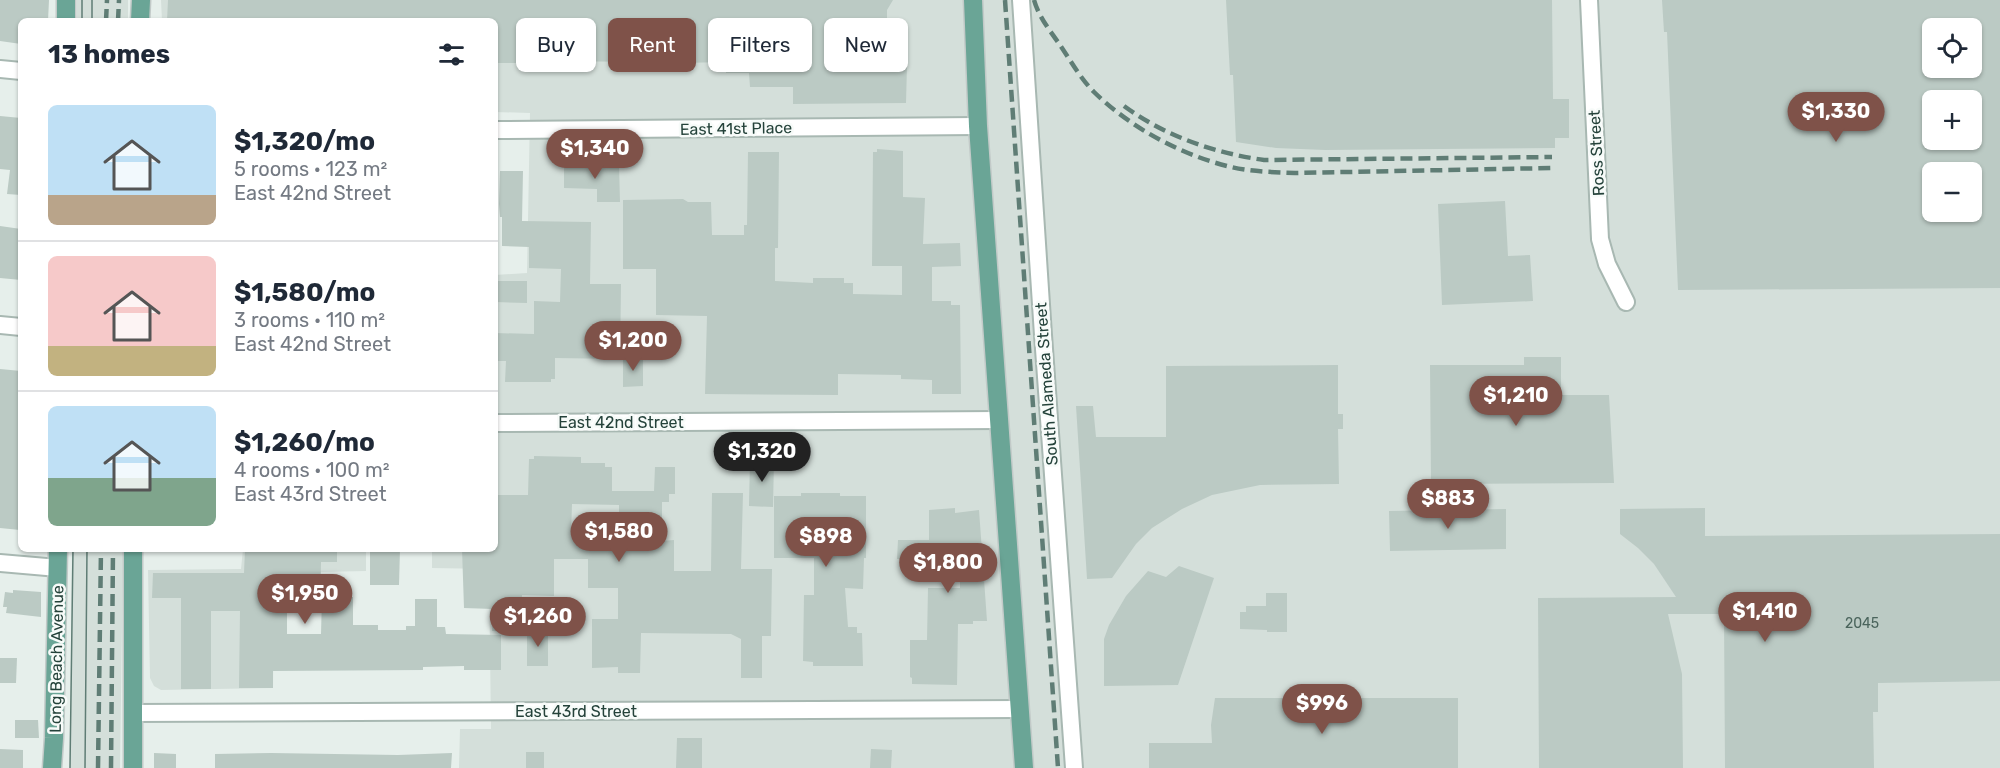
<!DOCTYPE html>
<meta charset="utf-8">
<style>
:root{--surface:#fff;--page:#f2f2f3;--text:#1f2937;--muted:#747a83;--line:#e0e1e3;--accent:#7f5249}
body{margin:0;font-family:Rubik,sans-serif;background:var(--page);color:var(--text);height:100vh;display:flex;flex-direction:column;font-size:22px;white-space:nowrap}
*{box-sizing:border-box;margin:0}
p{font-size:20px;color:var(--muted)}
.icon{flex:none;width:33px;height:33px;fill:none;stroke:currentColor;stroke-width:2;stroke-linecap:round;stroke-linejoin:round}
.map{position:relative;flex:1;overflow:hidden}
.panel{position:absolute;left:18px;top:18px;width:480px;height:534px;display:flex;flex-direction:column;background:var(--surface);border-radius:9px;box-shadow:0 2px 4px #0004}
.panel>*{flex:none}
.guide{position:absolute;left:516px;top:18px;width:570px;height:54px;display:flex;gap:12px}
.controls{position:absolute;left:1922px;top:18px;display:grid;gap:12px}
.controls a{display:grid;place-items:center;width:60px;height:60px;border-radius:9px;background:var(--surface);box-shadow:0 2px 4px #0004;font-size:30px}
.price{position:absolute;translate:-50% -51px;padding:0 14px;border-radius:21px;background:var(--accent);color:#fff;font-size:20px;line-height:39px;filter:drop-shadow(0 2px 3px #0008)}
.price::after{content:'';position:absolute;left:50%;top:36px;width:18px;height:14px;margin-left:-9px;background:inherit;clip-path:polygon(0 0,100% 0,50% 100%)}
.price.active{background:#222;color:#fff}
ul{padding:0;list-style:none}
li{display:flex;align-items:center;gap:18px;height:150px;padding:0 30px}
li+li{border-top:2px solid var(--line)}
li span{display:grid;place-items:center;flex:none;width:168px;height:120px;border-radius:9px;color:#555}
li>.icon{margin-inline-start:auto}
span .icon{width:72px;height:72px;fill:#fffc;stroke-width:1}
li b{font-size:26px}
h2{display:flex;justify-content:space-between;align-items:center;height:72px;padding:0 30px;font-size:26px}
.pill{padding:0 21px;border-radius:9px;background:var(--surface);box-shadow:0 2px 4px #0004;font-size:21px;line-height:54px}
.pill.active{background:var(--accent);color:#fff}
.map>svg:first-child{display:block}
.built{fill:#d4dfda;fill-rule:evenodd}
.building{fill:#bbcac4;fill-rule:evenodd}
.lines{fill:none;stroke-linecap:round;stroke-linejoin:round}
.minor-casing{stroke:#a8b8b2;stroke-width:20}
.major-casing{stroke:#c2cac8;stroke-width:21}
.minor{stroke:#fff;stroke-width:16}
.major{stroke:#6aa596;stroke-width:18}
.tram{stroke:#5f7d75;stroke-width:1.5}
.rail{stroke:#5f7d75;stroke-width:4.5;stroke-dasharray:12 6;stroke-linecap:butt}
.labels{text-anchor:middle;stroke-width:5;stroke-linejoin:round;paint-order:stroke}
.number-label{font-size:14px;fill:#4a645c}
.street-label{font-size:16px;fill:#24423a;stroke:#f7fbf9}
</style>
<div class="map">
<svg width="2000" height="768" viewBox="0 0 2000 768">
<rect width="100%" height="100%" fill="#e6efeb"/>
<g class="built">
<rect x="77" y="0" width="51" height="21"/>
<path d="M161,0H2000V768H459L460,729H491L489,569L432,568V549H495V275L527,273L530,113L495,112V21H162ZM1932,28H1971V68H1932ZM1932,100H1971V140H1932ZM1932,172H1971V212H1932Z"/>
<path d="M72,549H123L120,768H70Z"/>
<path d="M243,549H366V571L274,573L273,688L161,690L154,686L150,678L148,570L241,569Z"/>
</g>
<g class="building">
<path d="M0,0H49L48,21H21V44L0,41Z"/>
<path d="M168,0H893L887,10V28H908L906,103L793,104V87H750L749,73H726V62L680,63V66H656V62L539,61V63H495V21H167Z"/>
<path d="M1226,0H1552L1553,99H1569V138H1555V148L1325,150L1276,148L1236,142L1233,75H1230Z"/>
<path d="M1662,0H2000V288L1678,290L1667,32H1664ZM1932,28H1971V68H1932ZM1932,100H1971V140H1932ZM1932,172H1971V212H1932Z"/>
<path d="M0,116L21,118V195L7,194L10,170L0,169Z"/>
<path d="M877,149L903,151V197L925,198L923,244L960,243L961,266L932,267V301H951V305H960L961,394H932V380L901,379V375L838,374V395L705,394L707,316L656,315V269H623V200L683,199L688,202H711L712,235H744V225H747L748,152H779L778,248H775V281L813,283V278H844V283H853V294L902,295V266H872L873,152H877Z"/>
<path d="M564,165H619L620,202H597V189L564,188Z"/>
<path d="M500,171H523L522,221L591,222L590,284H621L620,359L555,358V379H551V382H505L506,361H495V333L534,334V301L560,302L561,269L529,268V247L502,246V217H500L499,204Z"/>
<path d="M1505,201L1508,256L1530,255L1533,301L1442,305L1438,204Z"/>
<path d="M0,226L21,229V280L0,278Z"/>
<path d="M495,281H527V303L495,302Z"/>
<path d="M643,356V386L623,387V357Z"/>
<path d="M1524,357H1561V395H1609L1614,483L1431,484L1430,365H1524Z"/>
<path d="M1338,365V414H1343V429H1338L1339,484L1260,485L1212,495L1182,509L1152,528L1136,544L1112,578L1087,579L1076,406H1093L1096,437H1166V366Z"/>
<path d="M0,369L21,371L20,530L0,528Z"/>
<path d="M534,456L581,457V463H605V467H612V491H654L655,467H675V494H669V502H662V541L674,540V571H711L712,493H743L741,569H772L771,636H762V678H741V639L731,634L641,633L640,673H618V667L592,668V619H618V588H588V559H554V596L522,595L521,632L492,631L493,609L464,608L462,549H495V495H528L529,459H534ZM572,504L619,505V536L584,537V534H571Z"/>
<path d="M750,459L774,460L773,507L749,506Z"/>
<path d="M801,493H840V496H866V558H864L863,589L845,588L848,627H857V633H862L863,666H813V662L803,661L804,595H814V558H774V496H801Z"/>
<path d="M955,508V513L979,510L987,621H973V624H958L957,685L912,684V678L910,677V640H927L928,588H960V558L897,559L898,540H929V510Z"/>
<path d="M1705,508V536L2000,534V681L1878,683V712H1873L1874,768H1725L1724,614H1668L1682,674L1683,768H1539L1538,598L1676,597L1654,564L1638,548L1620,534V509Z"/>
<path d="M1506,509V549L1390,551L1389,511Z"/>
<path d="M245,549H337V562H321L320,606L287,605V634H321L322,597H353V625H378V630H406V626H415V599H437V627H445L446,634L501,635V670H464V666L423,667V670L273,671V688H239L240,611H211V689H181V598H152L153,573H244Z"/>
<path d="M370,549H400L399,585H370Z"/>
<path d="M1179,566L1214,578L1178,685L1104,686V639L1109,625L1126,596L1148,571L1166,577Z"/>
<path d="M13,590L41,592V617L6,613L7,607H3L5,592L13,593Z"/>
<path d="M1266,593H1287V632H1267V630L1240,629V612H1246V606H1266Z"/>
<rect x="527" y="629" width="21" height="37"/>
<path d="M0,658H17L16,683H0Z"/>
<path d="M1215,698H1458V768H1149V743H1212L1211,725Z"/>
<path d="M15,720H38L39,738H15Z"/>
<path d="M677,738H702V768H676Z"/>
<path d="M0,749L23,750V768H0Z"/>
<path d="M871,749L892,750L891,768H870Z"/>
<rect x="526" y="752" width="18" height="16"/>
<path d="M154,753L176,754V768H154Z"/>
<path d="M271,753L398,755L452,753L451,768H215V754Z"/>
</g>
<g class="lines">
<g class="minor-casing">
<g id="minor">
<path d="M1021,0L1043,335L1074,768"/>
<path d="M1589,0L1600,239L1607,264L1626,302"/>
<path d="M0,69L21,71"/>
<path d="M495,130L978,126"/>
<path d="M0,325L21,327"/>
<path d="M495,423L999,420"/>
<path d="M0,563L58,568"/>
<path d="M133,713L1020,709"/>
</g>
</g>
<g class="major-casing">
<g id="major">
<path d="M973,0L978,126L1024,768"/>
<path d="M66,21V0"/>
<path d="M140,21L141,0"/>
<path d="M133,549V768"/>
<path d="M52,768L54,738L58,549"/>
</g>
</g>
<use href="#minor" class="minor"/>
<use href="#major" class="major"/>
<g class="tram">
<path d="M82,21V0"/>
<path d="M92,21V0"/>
<path d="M70,768L73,549"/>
<path d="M85,768L87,549"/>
</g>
<g class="rail">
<path d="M1005,0L1058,768"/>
<path d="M1034,0C1039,18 1052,33 1062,48C1072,63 1081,79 1094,92C1131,128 1181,155 1231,167C1252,172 1274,172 1295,173L1552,168"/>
<path d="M106,21L107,0"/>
<path d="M118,21L119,0"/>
<path d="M1124,106C1165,136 1214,153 1264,160L1552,157"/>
<path d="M98,768L101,549"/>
<path d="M111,768L113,549"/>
</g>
</g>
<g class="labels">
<g class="number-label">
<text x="1862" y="628">2045</text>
</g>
<g class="street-label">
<text transform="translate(736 128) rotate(-1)" y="6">East 41st Place</text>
<text transform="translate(1596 153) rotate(-93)" y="6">Ross Street</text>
<text transform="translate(1046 384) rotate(-94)" y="6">South Alameda Street</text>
<text x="621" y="428">East 42nd Street</text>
<text transform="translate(56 659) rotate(-89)" y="6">Long Beach Avenue</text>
<text x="576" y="717">East 43rd Street</text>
</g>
</g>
</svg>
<div class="controls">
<a><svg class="icon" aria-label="locate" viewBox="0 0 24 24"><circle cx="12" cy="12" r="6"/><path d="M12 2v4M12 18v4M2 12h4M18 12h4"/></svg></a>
<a>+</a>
<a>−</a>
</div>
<b class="price" style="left:1836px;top:143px">$1,330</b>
<b class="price" style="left:595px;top:180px">$1,340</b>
<b class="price" style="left:633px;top:372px">$1,200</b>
<b class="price" style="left:1516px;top:427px">$1,210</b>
<b class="price active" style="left:762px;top:483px">$1,320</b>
<b class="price" style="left:1448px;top:530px">$883</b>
<b class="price" style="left:619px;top:563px">$1,580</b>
<b class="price" style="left:826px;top:568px">$898</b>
<b class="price" style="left:948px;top:594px">$1,800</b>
<b class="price" style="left:305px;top:625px">$1,950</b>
<b class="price" style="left:1765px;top:643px">$1,410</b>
<b class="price" style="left:538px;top:648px">$1,260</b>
<b class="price" style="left:1322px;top:735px">$996</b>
<div class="guide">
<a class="pill">Buy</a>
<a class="pill active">Rent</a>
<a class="pill">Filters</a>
<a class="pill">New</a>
</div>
<section class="panel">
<h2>13 homes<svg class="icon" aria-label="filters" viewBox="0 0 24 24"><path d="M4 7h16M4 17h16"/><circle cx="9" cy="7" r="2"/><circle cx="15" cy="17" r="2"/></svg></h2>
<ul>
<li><span style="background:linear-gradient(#bfe0f5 75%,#b9a48a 0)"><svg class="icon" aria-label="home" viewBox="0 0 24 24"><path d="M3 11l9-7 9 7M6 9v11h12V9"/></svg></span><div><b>$1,320/mo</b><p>5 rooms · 123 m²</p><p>East 42nd Street</p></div></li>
<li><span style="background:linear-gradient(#f6c9c9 75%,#c2b280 0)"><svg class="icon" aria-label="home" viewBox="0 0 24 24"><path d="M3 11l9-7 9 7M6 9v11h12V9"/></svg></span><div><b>$1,580/mo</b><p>3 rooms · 110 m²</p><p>East 42nd Street</p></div></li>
<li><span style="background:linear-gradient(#bfe0f5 60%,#7fa58c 0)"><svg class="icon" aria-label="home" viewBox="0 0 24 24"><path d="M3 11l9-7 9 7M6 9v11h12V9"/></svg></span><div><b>$1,260/mo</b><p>4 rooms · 100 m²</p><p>East 43rd Street</p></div></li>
</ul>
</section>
</div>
